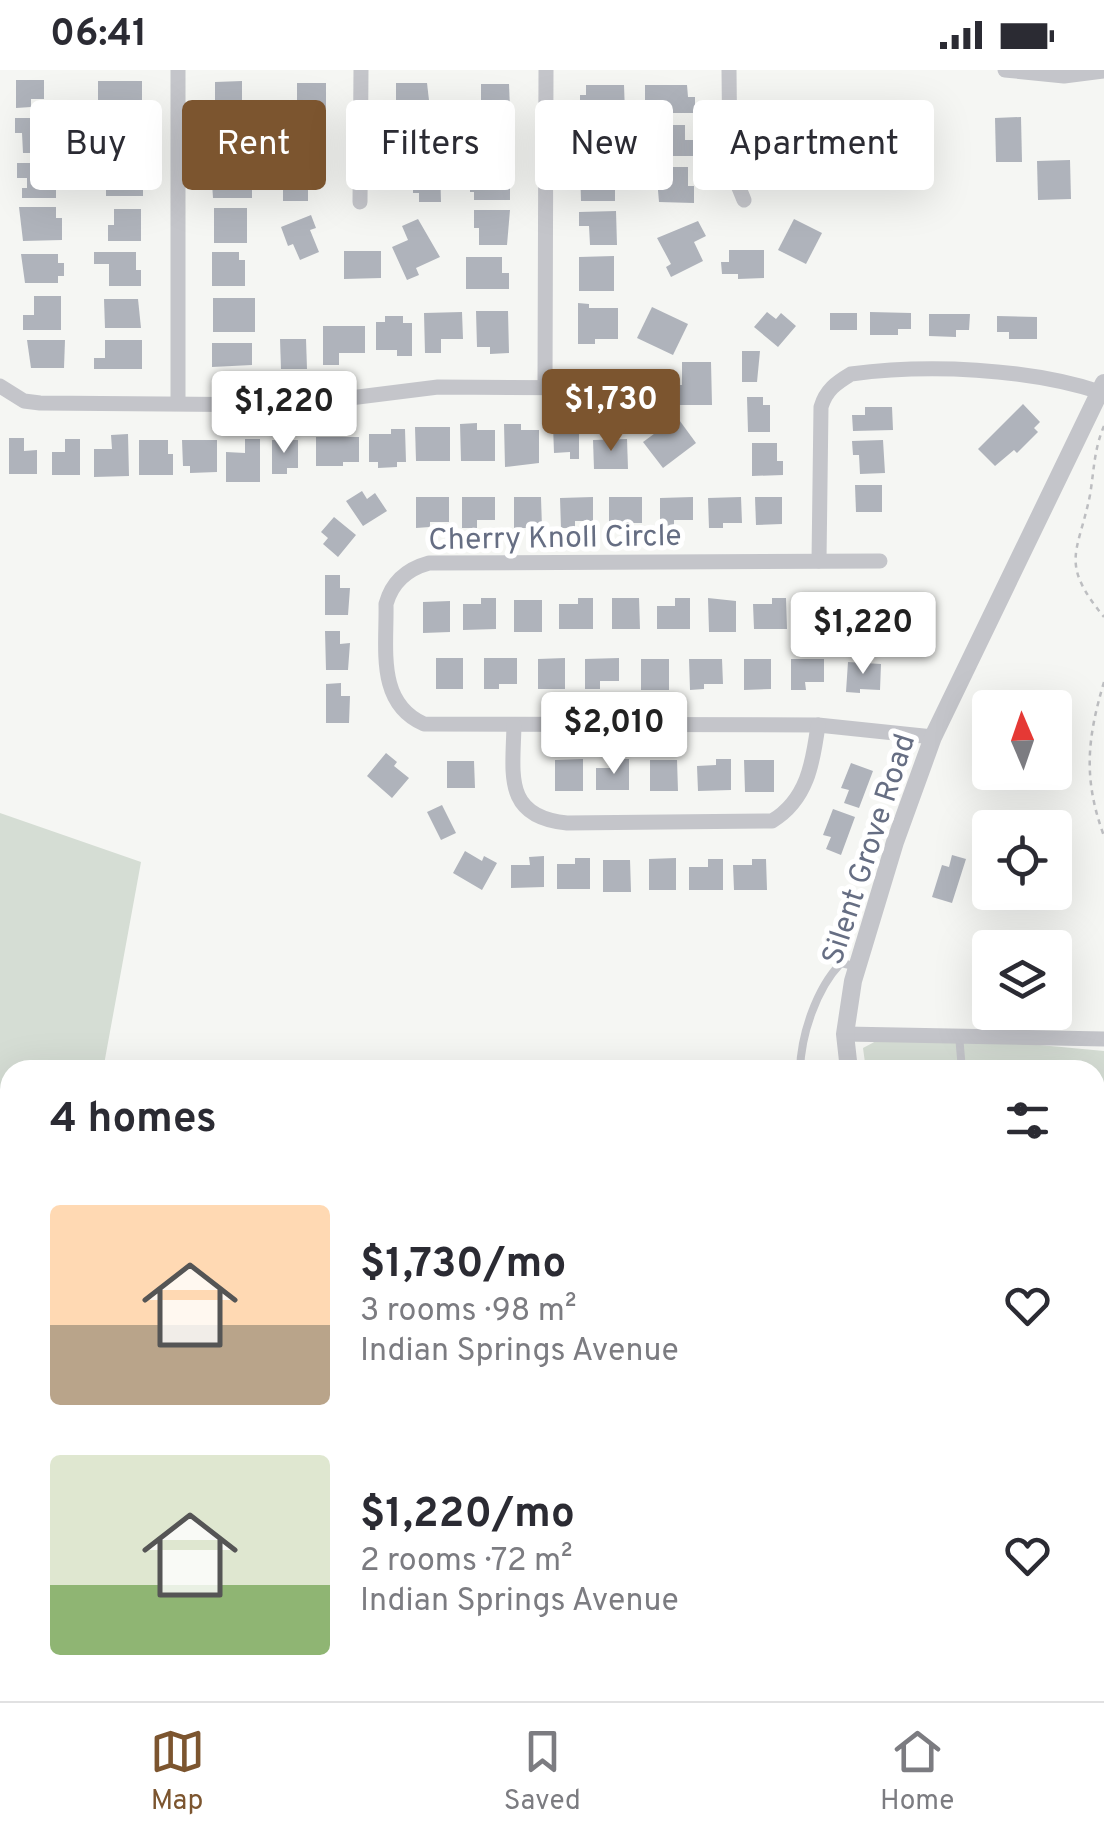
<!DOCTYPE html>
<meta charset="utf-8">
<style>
:root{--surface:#fff;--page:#f7f7f7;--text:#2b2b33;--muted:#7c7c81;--line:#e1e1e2;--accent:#7c552f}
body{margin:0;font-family:Overpass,sans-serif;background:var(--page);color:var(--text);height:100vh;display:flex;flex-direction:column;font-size:38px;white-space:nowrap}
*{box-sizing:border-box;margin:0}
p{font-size:32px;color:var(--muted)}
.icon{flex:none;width:55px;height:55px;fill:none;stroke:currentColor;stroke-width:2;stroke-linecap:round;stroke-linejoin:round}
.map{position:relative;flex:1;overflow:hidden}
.sheet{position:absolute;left:0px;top:990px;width:1105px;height:642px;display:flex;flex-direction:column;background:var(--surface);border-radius:30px 30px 0 0;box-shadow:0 10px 40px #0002}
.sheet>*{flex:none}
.hud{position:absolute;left:30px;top:30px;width:1045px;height:90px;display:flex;gap:20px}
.needle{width:65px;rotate:358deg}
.controls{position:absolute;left:972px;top:620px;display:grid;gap:20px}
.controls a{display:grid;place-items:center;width:100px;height:100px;border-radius:10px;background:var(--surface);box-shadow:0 10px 40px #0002;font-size:50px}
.price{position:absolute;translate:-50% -85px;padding:0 22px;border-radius:10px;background:#fff;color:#222;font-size:32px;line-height:65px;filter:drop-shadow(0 2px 5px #0008)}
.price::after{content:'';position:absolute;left:50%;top:60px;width:30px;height:22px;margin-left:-15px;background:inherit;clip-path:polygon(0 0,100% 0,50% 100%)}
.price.current{background:var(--accent);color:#fff}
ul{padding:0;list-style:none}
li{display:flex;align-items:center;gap:30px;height:250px;padding:0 50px}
li span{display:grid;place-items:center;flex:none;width:280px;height:200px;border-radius:10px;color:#555}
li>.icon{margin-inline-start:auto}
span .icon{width:120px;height:120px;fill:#fffc;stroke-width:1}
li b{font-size:42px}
h2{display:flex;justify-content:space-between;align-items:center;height:120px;padding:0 50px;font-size:42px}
.chip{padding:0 35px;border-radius:10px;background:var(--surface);box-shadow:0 10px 40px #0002;font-size:35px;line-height:90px}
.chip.current{background:var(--accent);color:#fff}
.status{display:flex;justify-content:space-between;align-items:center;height:70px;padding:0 50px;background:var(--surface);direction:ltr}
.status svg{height:28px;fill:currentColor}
.tabs{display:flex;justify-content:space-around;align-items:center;height:140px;border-top:2px solid var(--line);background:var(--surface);font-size:28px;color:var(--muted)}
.tabs a{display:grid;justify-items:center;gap:5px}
.tabs .current{color:var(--accent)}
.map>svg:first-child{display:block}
.green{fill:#d5ddd4}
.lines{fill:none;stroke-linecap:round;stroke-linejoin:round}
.stream{stroke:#c1c7cf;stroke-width:4}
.building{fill:#afb3bb}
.path{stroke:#bdbec1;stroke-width:2.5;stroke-dasharray:5 5;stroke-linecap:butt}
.service{stroke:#c4c5ca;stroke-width:8}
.minor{stroke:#c4c5ca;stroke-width:15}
.tertiary{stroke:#c4c5ca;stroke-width:18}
.labels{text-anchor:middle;stroke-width:10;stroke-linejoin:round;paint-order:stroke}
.street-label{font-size:30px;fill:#666e83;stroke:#fff}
</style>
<div class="status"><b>06:41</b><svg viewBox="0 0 49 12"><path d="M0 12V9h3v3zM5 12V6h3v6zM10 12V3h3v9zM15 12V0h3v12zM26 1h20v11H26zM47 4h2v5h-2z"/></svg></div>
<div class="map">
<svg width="1104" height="1631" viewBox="0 0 1104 1631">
<rect width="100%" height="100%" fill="#f5f6f3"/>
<g class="green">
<path d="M0,743L141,792L103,1000H10V1239L0,1235Z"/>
<path d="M956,967L1104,981V1354L1095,1342V1000H866L863,978L880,969Z"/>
</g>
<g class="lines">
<g class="stream">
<path d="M0,1204L10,1210"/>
<path d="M1095,1282L1104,1284"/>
</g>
</g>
<g class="building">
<path d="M16,10H44V29H31V37L16,38Z"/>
<rect x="98" y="11" width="44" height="28"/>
<path d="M242,11V31H230V39H215V12Z"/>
<rect x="297" y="13" width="29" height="26"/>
<path d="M396,13H427L430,39H396Z"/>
<path d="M481,14H509L510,40H481Z"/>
<path d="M586,15H624L625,43H580V25H586Z"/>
<path d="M645,15H687L688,27H695V43H645Z"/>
<path d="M799,31V64H773V46H767V32Z"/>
<path d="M1021,47L1022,92H996L995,48Z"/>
<path d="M15,48H56V83H23L22,63H15Z"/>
<path d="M104,49H133V68H143V83H108V74H104Z"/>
<path d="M214,50H245L246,77L240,76V84L213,85Z"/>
<path d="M470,51H503L504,70H510V85L470,86Z"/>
<path d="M284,52H319V68H326V83H284Z"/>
<path d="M439,52V84L403,85L402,68H397L396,53Z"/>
<path d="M617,52V63H623V86H584L581,53Z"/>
<path d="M653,55H685V70H693V86H653V76H648V63H653Z"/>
<path d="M898,61H917V104H886V96H878V71H898Z"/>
<path d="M782,80H820L821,115H797V94L782,95Z"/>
<path d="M1070,90L1071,129L1038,130L1037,91Z"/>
<path d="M17,93H56V108H68V120H56V128H22V118H27V108H17Z"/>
<path d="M134,94V110H143V126H106V95Z"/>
<path d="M225,95H252V128H213L212,113H225Z"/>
<rect x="283" y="95" width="25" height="36"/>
<path d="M408,95H440L441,132H419V123H413V111H408Z"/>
<path d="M500,96V115H510V130H474V122H470V97Z"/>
<path d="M580,97H609V113H615V131H581Z"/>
<path d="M656,97H688V116H694V133L659,132Z"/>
<path d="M19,137H56V148H62V170L23,171Z"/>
<rect x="214" y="138" width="33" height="35"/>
<path d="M114,139H141V171H108V155H114Z"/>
<path d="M474,140H510L507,175H479V158H474Z"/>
<path d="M616,141L617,175H590L589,156H579V142Z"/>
<path d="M311,145L316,158L310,160L319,182L300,190L293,174L288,176L281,157Z"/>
<path d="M418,149L440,187L416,198L419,205L407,210L392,177L408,170L402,156Z"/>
<path d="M794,149L822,163L806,194L778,180Z"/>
<path d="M698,151L706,166L694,172L703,191L671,207L666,197L671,194L657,168Z"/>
<path d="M729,180H764V208L738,209V204H722L721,192H729Z"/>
<path d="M344,181H381V208L344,209Z"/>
<path d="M94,182H136V200H141V216H109V194H94Z"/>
<path d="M212,182H239V190H245V216H212Z"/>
<path d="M21,184H58V193H64V206H58V213H25Z"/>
<path d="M614,186V221H579V187Z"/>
<path d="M466,187H502V203H509V219H466Z"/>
<path d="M34,226H61V260H23V245H34Z"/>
<rect x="213" y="228" width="42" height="34"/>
<path d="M104,229H138L141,258H105Z"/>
<path d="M578,233L589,234V238H618V269H595V274H578Z"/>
<path d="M652,237L688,254L673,285L637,268Z"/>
<path d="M476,241H508L509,283L490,284V277H477Z"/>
<path d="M462,242L463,269H441V283H425L424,243Z"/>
<path d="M767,242L776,249L781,243L796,256L778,277L754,257Z"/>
<path d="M870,242L911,243V259H898V265H870Z"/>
<rect x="830" y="243" width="27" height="17"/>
<path d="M929,244H970L969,260H956V267L929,266Z"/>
<path d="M385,246H403V253H412V286H397V280H376V252H385Z"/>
<path d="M997,246L1037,247V269H1009V262H997Z"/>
<path d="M323,256H365V283H339V295H323Z"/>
<path d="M280,269H306L307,299H281Z"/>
<path d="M27,270H65L64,298H31Z"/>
<path d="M105,270H142V299H94V288H105Z"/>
<path d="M212,273H252V295L212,297Z"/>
<path d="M742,281H760L757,312H742Z"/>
<path d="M682,292H711L712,335H676V315H682Z"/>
<path d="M747,327H763V335H770V362H748Z"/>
<path d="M1023,334L1040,352L1034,358L1038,362L1017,383L1014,380L995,396L978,379Z"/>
<path d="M865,337H892L893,360L853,361L852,345H865Z"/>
<path d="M677,347L696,373L663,398L643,372Z"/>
<path d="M477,353V360H495V391H461L460,354Z"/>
<path d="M504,354H521V360H539V393L505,397Z"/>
<path d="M553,355H579V389H570V382L554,383Z"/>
<path d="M415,357H450V391H416Z"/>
<path d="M391,359H405L406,392H397V397L378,398V392H369V364H391Z"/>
<path d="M128,364L129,406L94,407V379H112L111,365Z"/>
<path d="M316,367H359V392H343V396H316Z"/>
<path d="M9,368H24V381L37,380V404H9Z"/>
<path d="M65,369H80V405H52V382H65Z"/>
<path d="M245,369H260V412H226V382L245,383Z"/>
<path d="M627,369L628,399H594L593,370Z"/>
<path d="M139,370H168V384H173V405H139Z"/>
<path d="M182,370H217V402L190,403V396H183Z"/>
<path d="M272,370H298V398H287V404H272Z"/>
<path d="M883,370L885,403L860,404L859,385H853L852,371Z"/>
<path d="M752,373H777V391H783V405L752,406Z"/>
<path d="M855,415H882V442H856Z"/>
<path d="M362,421L367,429L375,423L387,441L363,456L346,431Z"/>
<path d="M416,427H449V452H430V457L416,458Z"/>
<path d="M462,427H495V450H477V458H462Z"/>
<path d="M514,427H541L542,458H514Z"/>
<path d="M593,427V451H575V458H561L560,428Z"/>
<path d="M609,427H642V453H624V458H609Z"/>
<path d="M693,427V450H674V458L660,459V428Z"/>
<path d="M741,427L742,453H723V458H709L708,428Z"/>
<path d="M755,427H782V454L756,455Z"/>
<path d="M334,447L356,465L338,487L323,474L328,468L321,462Z"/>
<path d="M325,505H340V518H350L348,545H325Z"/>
<path d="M481,528H496V559L463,560V534H481Z"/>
<path d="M578,528H593V559H559V534H578Z"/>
<path d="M612,528H639L640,559H612Z"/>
<path d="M675,528H690V559H657V536H675Z"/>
<path d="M708,528L736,531V562H709Z"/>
<path d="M772,528H786L787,559H754L753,534H772Z"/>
<path d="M805,528L833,531V561L805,562Z"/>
<rect x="514" y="530" width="28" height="32"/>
<path d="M450,531V562L423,563V532Z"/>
<path d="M863,544L891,547L889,570L849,566L850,550L863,551Z"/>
<path d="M325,561H340V574L350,573L348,600H326Z"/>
<rect x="436" y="588" width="27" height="31"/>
<path d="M484,588H517V614H499V619H484Z"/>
<path d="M565,588V619H538V589Z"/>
<path d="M619,588V611H600V619H585V589Z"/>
<rect x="641" y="589" width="28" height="31"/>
<path d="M689,589H722L723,614H704V619L690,620Z"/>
<path d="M744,589H771V619L744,620Z"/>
<path d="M791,589H824V612H805L806,620H791Z"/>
<path d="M848,592L881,594L880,620L860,619V623L846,622Z"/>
<path d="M341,613V626H350L349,653H326V614Z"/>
<path d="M386,683L397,692L394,696L409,708L392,728L367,706Z"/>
<path d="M583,689V721H555V690Z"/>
<path d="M615,689H629V720H596V698H615Z"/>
<path d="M716,689H731V720L698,721L697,696L716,695Z"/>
<path d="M650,690H677L678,721H650Z"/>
<path d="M744,690H774V722H745Z"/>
<path d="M447,691H474L475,718H447Z"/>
<path d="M851,693L873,701L859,738L844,733L849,720L841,718Z"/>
<path d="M442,735L456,763L441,770L427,742Z"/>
<path d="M833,739L855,747L841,785L826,779L831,767L823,765Z"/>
<path d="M465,781L482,791L484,786L497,793L482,820L453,803Z"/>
<path d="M952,785L966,789L952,833L932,827L942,795L949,797Z"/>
<path d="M544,786V817L511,818V795H530L529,787Z"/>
<path d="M575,788H590V819H557V794H575Z"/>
<path d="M676,788V820H649V789Z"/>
<path d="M708,789H723V820H689V797H708Z"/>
<path d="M752,789H766L767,820H734L733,795H752Z"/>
<path d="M603,790H630L631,822H603Z"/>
</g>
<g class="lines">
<g class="path">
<path d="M1104,356C1094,379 1094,401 1090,425C1078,484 1059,492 1104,547"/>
<path d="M1104,612C1087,669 1083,709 1104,766"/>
<path d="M1095,1097L1104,1094"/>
<path d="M0,1161L10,1163"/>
<path d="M1095,1164L1104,1157"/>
</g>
<g class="service">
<path d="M959,965L962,1000"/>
<path d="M800,1000C801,965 816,919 841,893L854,896"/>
<path d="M1095,1072L1104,1070"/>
<path d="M925,1622L932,1631"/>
<path d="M1060,1622L1064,1631"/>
<path d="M505,1631L509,1622"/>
</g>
<g class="minor">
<path d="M178,0V333"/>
<path d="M729,0L730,96L744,130"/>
<path d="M1005,0L1064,6L1104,1"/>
<path d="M360,132L361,0"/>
<path d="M0,316L24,331L40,333L294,335L438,317L621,318"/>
<path d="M545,316L546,0"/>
<path d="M819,491L821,337C826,320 836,313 851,304C927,294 1027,298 1100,322"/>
<path d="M880,491L429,493C407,499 392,512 386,534C387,578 376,633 424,654L818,655L933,667"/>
<path d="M514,655C513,704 503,747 567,753L772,751C807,730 813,693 818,655"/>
<path d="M845,964L1104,969"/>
</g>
<g class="tertiary">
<path d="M849,1000L845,964L853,911L895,772L933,667L1104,313"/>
<path d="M1095,1373L1104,1386"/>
</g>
</g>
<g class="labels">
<g class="street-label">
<text transform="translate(555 467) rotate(-1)" y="10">Cherry Knoll Circle</text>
<text transform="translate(868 779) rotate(-72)" y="10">Silent Grove Road</text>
</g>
</g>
</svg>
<div class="controls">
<a><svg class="needle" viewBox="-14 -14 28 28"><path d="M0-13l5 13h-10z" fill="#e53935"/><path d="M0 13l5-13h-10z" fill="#7c7c81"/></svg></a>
<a><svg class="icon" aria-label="locate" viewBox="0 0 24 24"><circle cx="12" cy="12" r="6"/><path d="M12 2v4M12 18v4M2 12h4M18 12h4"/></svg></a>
<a><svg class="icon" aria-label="layers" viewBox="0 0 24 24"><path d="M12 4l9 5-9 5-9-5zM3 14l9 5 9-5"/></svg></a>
</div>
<b class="price current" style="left:611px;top:384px">$1,730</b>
<b class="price" style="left:284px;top:386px">$1,220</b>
<b class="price" style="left:863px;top:607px">$1,220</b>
<b class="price" style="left:614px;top:707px">$2,010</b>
<div class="hud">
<a class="chip">Buy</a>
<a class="chip current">Rent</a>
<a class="chip">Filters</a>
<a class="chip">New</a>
<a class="chip">Apartment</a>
</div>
<section class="sheet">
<h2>4 homes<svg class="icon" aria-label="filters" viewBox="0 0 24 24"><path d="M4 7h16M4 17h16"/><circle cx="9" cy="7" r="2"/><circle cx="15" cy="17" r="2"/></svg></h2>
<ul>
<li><span style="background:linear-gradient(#ffd9b3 60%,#b9a48a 0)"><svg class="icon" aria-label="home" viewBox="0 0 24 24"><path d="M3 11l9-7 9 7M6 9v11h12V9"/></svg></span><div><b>$1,730/mo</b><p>3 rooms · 98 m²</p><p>Indian Springs Avenue</p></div><svg class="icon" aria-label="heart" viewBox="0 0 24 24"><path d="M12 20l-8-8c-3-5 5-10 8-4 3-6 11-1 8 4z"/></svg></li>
<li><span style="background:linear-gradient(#dfe7d0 65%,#8fb573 0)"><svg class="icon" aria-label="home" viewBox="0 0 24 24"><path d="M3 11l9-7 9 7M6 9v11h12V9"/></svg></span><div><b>$1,220/mo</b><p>2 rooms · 72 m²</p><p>Indian Springs Avenue</p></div><svg class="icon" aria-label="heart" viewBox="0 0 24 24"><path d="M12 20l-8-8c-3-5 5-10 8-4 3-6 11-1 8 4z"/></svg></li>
</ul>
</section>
</div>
<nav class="tabs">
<a class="current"><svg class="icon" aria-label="map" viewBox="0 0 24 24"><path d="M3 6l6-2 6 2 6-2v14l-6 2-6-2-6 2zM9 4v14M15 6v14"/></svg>Map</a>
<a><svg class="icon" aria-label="saved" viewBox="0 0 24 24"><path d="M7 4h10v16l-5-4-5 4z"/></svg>Saved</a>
<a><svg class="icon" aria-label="home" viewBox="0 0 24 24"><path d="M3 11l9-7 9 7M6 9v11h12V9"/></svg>Home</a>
</nav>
